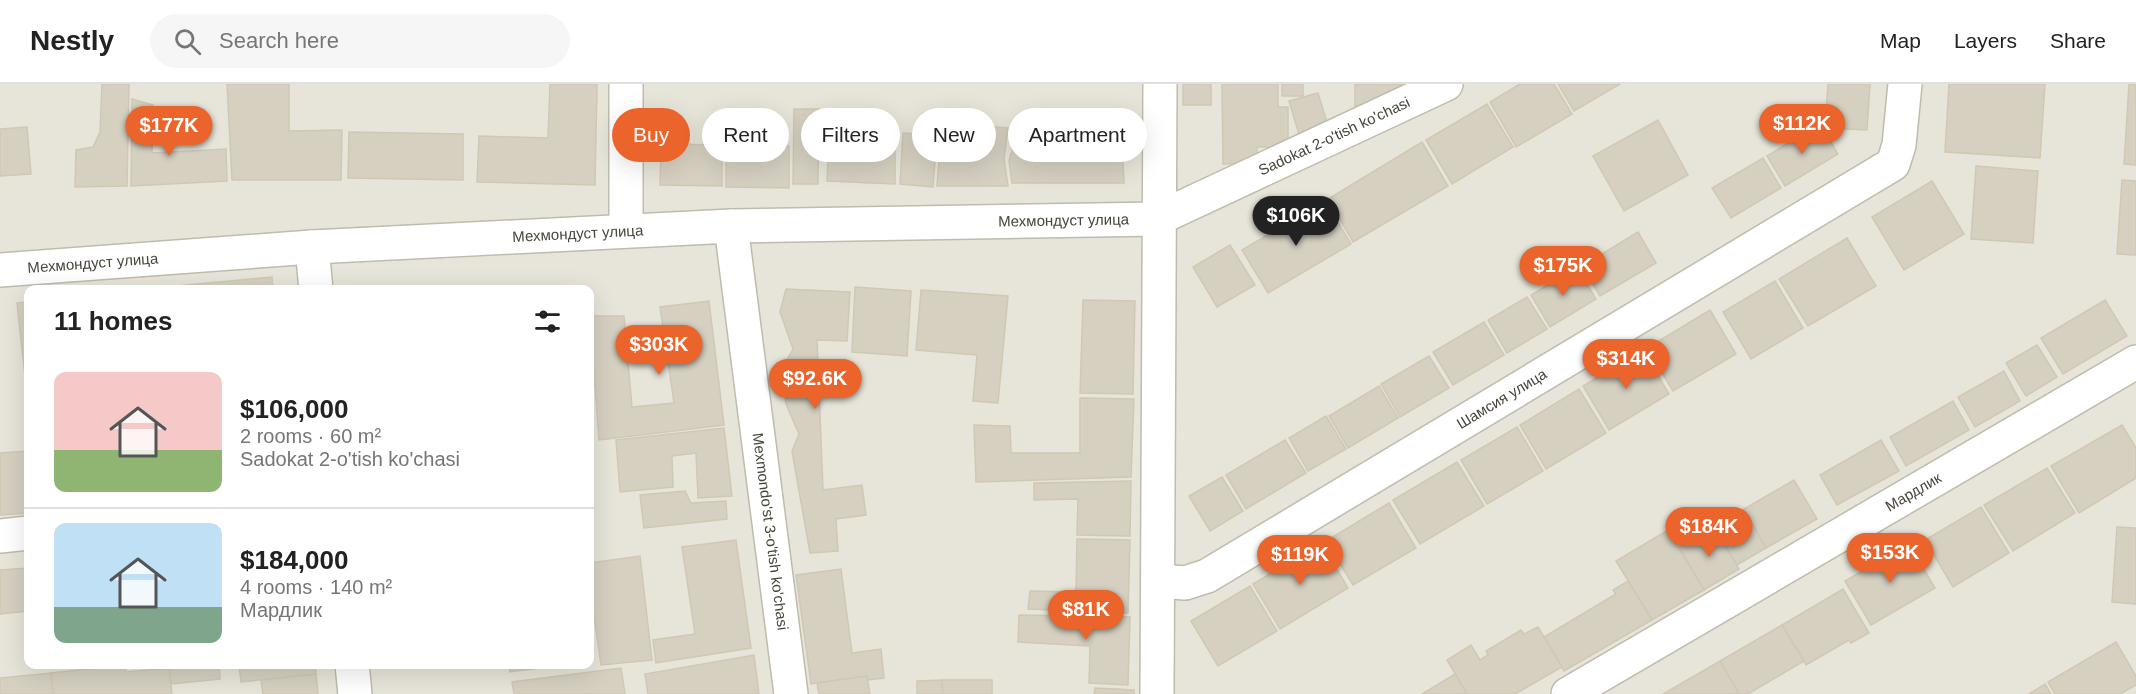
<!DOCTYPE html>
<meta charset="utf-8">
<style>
:root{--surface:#fff;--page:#f6f6f6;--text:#222;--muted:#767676;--line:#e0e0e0;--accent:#ea642b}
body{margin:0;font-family:Helvetica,sans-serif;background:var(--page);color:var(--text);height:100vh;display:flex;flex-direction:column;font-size:22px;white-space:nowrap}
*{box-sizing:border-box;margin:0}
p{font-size:20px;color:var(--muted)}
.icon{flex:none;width:33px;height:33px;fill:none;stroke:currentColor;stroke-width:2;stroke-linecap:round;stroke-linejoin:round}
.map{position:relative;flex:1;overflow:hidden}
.panel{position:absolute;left:24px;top:201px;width:570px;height:384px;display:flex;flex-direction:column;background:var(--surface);border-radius:12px;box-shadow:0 6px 24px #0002}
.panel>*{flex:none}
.top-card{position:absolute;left:612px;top:24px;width:570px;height:54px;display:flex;gap:12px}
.price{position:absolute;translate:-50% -51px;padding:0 14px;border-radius:21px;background:var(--accent);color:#fff;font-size:20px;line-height:39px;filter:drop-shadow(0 2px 3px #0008)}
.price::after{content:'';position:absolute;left:50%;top:36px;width:18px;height:14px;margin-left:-9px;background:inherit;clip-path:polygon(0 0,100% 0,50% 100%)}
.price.active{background:#222;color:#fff}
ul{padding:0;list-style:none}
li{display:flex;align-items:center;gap:18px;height:150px;padding:0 30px}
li+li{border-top:2px solid var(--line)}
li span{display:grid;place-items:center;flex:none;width:168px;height:120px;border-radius:12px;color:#555}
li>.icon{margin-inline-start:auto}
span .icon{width:72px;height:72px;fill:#fffc;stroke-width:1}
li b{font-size:26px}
h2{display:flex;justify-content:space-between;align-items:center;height:72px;padding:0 30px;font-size:26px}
.pill{padding:0 21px;border-radius:27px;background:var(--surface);box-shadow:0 6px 24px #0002;font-size:21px;line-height:54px}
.pill.active{background:var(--accent);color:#fff}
header{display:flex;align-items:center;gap:36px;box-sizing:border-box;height:84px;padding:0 30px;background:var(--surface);border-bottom:2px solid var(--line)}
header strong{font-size:28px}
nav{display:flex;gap:33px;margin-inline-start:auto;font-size:21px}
.search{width:420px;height:54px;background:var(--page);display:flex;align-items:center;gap:15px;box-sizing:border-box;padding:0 21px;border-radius:33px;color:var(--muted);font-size:22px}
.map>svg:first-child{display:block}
.residential{fill:#e7e5d9;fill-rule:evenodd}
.building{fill:#d5d0c0;stroke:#cfc8b4;stroke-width:1.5}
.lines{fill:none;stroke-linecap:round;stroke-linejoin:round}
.minor-casing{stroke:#bfbbad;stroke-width:36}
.minor{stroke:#fff;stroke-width:33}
.labels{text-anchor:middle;stroke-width:6;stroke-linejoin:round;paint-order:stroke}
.street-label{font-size:15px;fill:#474439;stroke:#fff}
</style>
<header>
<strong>Nestly</strong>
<div class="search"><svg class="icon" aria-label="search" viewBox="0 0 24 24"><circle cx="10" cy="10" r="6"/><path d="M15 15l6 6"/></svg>Search here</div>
<nav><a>Map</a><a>Layers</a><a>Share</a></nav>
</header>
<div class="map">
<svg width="2136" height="610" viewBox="0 0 2136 610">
<rect width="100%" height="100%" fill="#f4f2ea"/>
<path class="residential" d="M0,0H2136V610H0ZM28,206H590V580H28Z"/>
<g class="building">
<path d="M102,0H129L127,102L75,103L76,66L93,63L100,48Z"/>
<path d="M227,0H289V47L342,46L341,96H232Z"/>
<path d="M550,0H597L595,101L477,98L479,52L548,54Z"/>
<rect x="1183" y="0" width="28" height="21"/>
<path d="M1222,0H1278V23H1288V63H1257V79L1223,80Z"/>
<rect x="1282" y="0" width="21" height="12"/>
<path d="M1355,0H1403L1355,26Z"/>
<path d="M1520,0H1554L1572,30L1516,63L1490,18Z"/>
<path d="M1558,0H1620L1574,27Z"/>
<path d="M1828,0H1870L1867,46L1825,44Z"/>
<path d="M1949,0H2045L2040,74L1945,68Z"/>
<path d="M2129,0H2136V81L2124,80Z"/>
<path d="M1318,9L1329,45L1301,57L1289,17Z"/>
<path d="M132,15L153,21L152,69L226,65L227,97L131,102Z"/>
<path d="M1487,20L1513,63L1452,100L1426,56Z"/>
<path d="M794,25H819L818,100H793Z"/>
<path d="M830,31L865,32L864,63L895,65V100L827,97Z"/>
<path d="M1658,36L1688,91L1624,127L1593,72Z"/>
<path d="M942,39L1008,44L1004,75L1008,102H937Z"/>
<path d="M1820,40L1838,70L1785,102L1767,72Z"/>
<path d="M27,43L31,90L0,92V45Z"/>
<path d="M349,48L463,50V96L348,94Z"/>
<path d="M903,49L937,51L933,103L900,100Z"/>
<path d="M1015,55L1122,59L1124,99H1012L1009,77Z"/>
<path d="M1422,58L1448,102L1353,158L1328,115Z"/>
<path d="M661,60L722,61V102L660,101Z"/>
<path d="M726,61L789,62V104L726,103Z"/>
<path d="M1763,74L1781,104L1731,134L1712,104Z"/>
<path d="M1976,82L2038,87L2033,159L1971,155Z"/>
<path d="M2122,96L2136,97V171L2117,170Z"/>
<path d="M1932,97L1964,150L1904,186L1872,133Z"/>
<path d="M1325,117L1351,160L1268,209L1242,166Z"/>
<path d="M1638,148L1656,179L1600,212L1582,182Z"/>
<path d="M1847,154L1876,202L1808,242L1779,195Z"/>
<path d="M1230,161L1255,201L1217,223L1193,183Z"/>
<path d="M1577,184L1596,215L1550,243L1531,211Z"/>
<path d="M272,193L273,206H156V204Z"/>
<path d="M1775,197L1803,244L1751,275L1723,228Z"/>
<path d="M423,202V206L333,205Z"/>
<path d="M855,203L911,207L907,272L852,268Z"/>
<path d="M786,205L850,208L847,257L817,256L823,406L862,401L866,431L836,435L838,467L810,469L792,367L799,350L786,320L783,294L785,279L793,265L780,228Z"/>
<path d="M921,206L1008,212L998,319L973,317L977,271L916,266Z"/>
<path d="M1527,213L1547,245L1507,269L1488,236Z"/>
<path d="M1083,216L1135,217L1133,310L1080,309Z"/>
<path d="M2105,216L2127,252L2063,290L2041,254Z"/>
<path d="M709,217L724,341L599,356L590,232H624L632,323L674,319L660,223Z"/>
<path d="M28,218V301H26L17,219Z"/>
<path d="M1710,226L1736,270L1673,307L1647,264Z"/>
<path d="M1484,238L1504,271L1453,301L1433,268Z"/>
<path d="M2037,261L2057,293L2026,312L2006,279Z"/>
<path d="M1643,266L1669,310L1609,346L1583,302Z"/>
<path d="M1429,272L1449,304L1400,333L1381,300Z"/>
<path d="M2004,287L2020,317L1975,343L1958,313Z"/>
<path d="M1379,302L1398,334L1348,364L1329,332Z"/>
<path d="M1579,305L1606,349L1546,385L1520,341Z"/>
<path d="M1080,314L1134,315L1131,393L976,398L974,341L1010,342L1011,369H1080Z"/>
<path d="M1953,317L1969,346L1906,382L1890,353Z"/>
<path d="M1326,332L1346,365L1308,387L1289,354Z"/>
<path d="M2122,341L2136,364V394L2079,429L2051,382Z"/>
<path d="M1517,343L1543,387L1487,420L1461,376Z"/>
<path d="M724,344L732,412L698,414L696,369L672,372L673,403L620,408L616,356Z"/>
<path d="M1285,356L1306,389L1246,425L1226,391Z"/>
<path d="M1881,356L1899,387L1837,421L1820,391Z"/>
<path d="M28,367V429L0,431V369Z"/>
<path d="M1457,378L1484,422L1420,460L1393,416Z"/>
<path d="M2047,384L2075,429L2013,467L1984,421Z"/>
<path d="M1222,393L1243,427L1210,447L1189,412Z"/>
<path d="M1794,396L1817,435L1766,464L1744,425Z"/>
<path d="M1131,397L1130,452L1077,451L1078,415L1034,416V399Z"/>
<path d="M685,407L691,419L726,417L727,435L644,444L640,411Z"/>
<path d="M1389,419L1416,464L1353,501L1326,457Z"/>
<path d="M1981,423L2009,469L1953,503L1925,456Z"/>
<path d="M1744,425L1766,464L1737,481L1714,443Z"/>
<path d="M1714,443L1739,485L1704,506L1679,463Z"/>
<path d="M2117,443L2136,444V520L2112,518Z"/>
<path d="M1668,446L1704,506L1652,536L1616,477Z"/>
<path d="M1077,455L1130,456L1128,529L1028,525L1030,507L1076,508Z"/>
<path d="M736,456L751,564L656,579L653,556L695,550L682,463Z"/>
<path d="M1321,459L1348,504L1280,545L1253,500Z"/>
<path d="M1909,460L1935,504L1871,541L1845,497Z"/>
<path d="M640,472L652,576L601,581L590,503V479Z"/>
<path d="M28,484V527L0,530V486Z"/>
<path d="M841,485L852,569L881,565L884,594L868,596L867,592L811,600L796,491Z"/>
<path d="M1628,497L1652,536L1564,587L1544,553L1616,510L1613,506Z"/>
<path d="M1250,502L1277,547L1218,582L1191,537Z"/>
<path d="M1843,505L1869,549L1851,559L1849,556L1806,581L1782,541Z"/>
<path d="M1019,531L1130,533L1128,601L1089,599L1090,562L1018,558Z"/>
<path d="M1782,541L1804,577L1748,610H1739L1720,577Z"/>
<path d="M1538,543L1562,583L1515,610H1467L1447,576L1471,561L1480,576L1488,571L1486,567L1521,546L1524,550Z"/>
<path d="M2116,558L2136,592V601L2120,610H2055L2048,598Z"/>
<path d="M754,571L759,610H648L645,590Z"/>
<path d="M1720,577L1739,610H1663Z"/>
<path d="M169,580H219L220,595L171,600Z"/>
<path d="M239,580H315L316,590L241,598Z"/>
<path d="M509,580H539V584L510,588Z"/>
<path d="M125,581L126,588L169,584L172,610H53L51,589Z"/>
<path d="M621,584L625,610H514L512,598Z"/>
<path d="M51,589L53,610H0V594Z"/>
<path d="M316,590L318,610H263L261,596Z"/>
<path d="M1455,590L1467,610H1422Z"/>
<path d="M867,592L870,610H819L817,599Z"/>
<path d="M942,596L943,610H917V597Z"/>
<path d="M942,596H992V610H943Z"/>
<path d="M2045,600L2051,610H2029Z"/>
<path d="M1095,604L1134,606V610H1094Z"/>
</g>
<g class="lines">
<g class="minor-casing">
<g id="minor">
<path id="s1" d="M731,142L791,610"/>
<path d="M626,147V0"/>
<path d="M312,163L316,206"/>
<path id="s2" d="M0,186L312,163L731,142L1157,135L1446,0"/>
<path d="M0,452L28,449"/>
<path id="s3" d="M1159,497L1185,499L1207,492L1893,80L1899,61L1905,0"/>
<path d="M352,580L355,610"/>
<path d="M1157,610L1160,0"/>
<path id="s4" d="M1568,610L2136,278"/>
</g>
</g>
<use href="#minor" class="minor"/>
</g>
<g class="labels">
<g class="street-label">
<text dy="5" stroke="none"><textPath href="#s2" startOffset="1354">Sadokat 2-o'tish ko'chasi</textPath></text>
<text dy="5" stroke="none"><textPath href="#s2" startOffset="1065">Мехмондуст улица</textPath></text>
<text dy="5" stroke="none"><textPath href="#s2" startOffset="579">Мехмондуст улица</textPath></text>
<text dy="5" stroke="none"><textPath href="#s2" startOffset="93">Мехмондуст улица</textPath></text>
<text dy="5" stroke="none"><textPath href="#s3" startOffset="393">Шамсия улица</textPath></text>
<text dy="5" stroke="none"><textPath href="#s4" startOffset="400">Мардлик</textPath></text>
<text dy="5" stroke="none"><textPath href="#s1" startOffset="308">Mexmondo'st 3-o'tish ko'chasi</textPath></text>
</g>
</g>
</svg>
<b class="price" style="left:1802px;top:71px">$112K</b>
<b class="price" style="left:169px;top:73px">$177K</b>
<b class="price active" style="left:1296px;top:163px">$106K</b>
<b class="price" style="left:1563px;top:213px">$175K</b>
<b class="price" style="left:659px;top:292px">$303K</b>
<b class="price" style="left:1626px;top:306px">$314K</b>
<b class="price" style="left:815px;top:326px">$92.6K</b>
<b class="price" style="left:1709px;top:474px">$184K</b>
<b class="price" style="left:1890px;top:500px">$153K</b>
<b class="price" style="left:1300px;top:502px">$119K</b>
<b class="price" style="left:1086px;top:557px">$81K</b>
<div class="top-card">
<a class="pill active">Buy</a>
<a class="pill">Rent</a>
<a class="pill">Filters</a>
<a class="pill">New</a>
<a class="pill">Apartment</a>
</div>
<section class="panel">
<h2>11 homes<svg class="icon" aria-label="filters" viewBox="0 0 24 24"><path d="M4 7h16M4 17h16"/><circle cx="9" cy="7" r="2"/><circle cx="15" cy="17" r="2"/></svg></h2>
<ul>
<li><span style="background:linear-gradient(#f6c9c9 65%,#8fb573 0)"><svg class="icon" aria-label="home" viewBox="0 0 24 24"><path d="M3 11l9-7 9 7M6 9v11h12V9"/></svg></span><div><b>$106,000</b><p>2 rooms · 60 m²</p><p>Sadokat 2-o'tish ko'chasi</p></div></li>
<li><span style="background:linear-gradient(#bfe0f5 70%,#7fa58c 0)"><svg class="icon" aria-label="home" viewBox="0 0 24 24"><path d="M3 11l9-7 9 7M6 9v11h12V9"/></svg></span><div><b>$184,000</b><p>4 rooms · 140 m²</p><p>Мардлик</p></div></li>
</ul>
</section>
</div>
